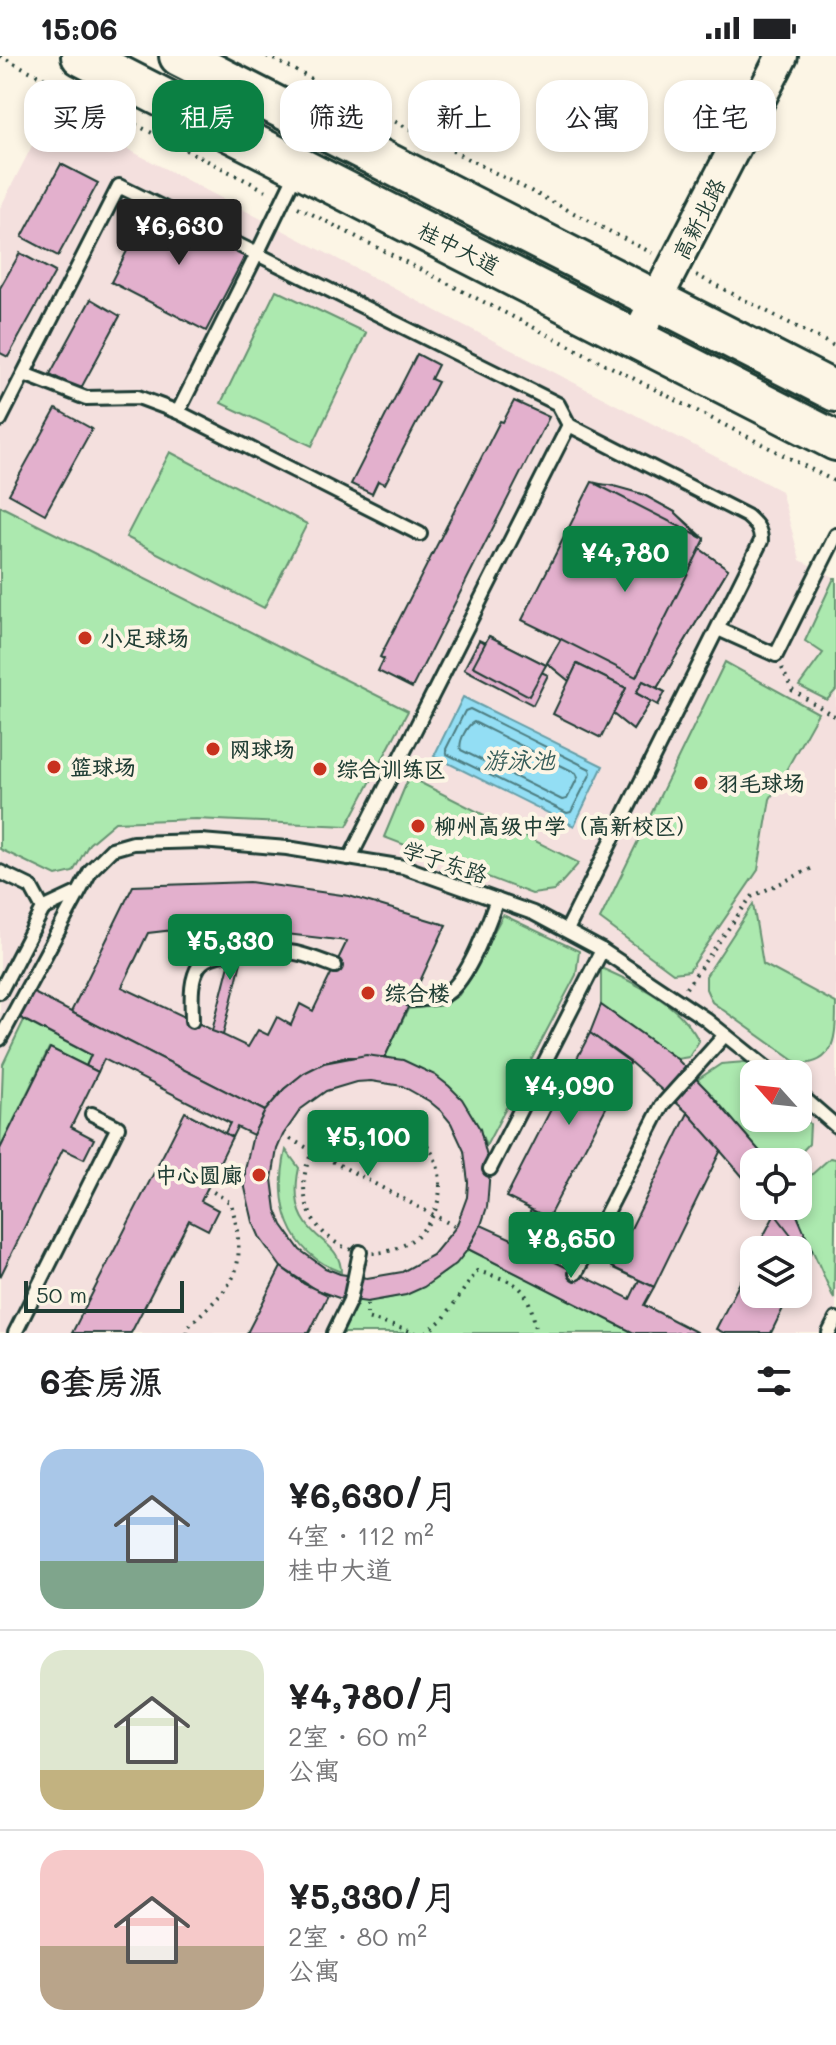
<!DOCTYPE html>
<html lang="zh">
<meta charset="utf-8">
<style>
:root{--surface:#fff;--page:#f2f2f2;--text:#202124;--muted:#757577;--line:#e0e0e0;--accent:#0b8043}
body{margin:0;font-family:Mali,"LXGW WenKai TC",sans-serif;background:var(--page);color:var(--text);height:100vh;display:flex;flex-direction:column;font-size:30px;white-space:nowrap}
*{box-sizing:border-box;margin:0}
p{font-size:26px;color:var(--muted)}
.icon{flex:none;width:44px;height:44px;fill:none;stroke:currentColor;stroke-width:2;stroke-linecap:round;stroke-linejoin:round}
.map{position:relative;height:1277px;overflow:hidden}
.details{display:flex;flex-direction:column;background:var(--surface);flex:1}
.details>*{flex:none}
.banner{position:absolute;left:24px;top:24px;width:788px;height:72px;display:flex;gap:16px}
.needle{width:52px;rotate:297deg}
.tools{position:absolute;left:740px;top:1004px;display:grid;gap:16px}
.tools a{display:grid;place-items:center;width:72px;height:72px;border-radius:16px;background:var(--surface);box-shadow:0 4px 12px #0003;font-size:40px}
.scale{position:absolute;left:24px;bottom:20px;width:160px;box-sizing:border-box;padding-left:8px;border:4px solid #1f3d34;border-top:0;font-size:22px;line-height:28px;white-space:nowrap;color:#1f3d34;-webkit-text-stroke:6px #fcf5e5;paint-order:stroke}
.price{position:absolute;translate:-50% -68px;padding:0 18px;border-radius:8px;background:var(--accent);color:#fff;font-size:26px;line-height:52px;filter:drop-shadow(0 2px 4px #0008)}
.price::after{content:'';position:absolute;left:50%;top:48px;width:24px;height:18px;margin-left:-12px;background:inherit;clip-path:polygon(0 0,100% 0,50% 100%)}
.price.active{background:#222;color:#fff}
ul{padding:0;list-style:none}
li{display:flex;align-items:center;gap:24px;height:200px;padding:0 40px}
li+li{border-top:2px solid var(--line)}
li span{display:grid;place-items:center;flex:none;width:224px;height:160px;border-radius:24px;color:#555}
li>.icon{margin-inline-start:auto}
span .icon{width:96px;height:96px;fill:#fffc;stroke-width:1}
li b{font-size:34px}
h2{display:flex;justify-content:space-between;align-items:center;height:96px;padding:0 40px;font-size:34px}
.pill{padding:0 28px;border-radius:24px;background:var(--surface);box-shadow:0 4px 12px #0003;font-size:28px;line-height:72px}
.pill.active{background:var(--accent);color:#fff}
.status{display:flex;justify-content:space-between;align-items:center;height:56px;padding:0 40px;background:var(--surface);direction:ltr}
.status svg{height:22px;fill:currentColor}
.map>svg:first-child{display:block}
.built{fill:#f4e0de;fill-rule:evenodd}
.green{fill:#ace9af;stroke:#669372;stroke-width:2}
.water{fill:#93def4;stroke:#659ea7;stroke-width:2}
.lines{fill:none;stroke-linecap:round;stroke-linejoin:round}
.shore{stroke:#4d7d81;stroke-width:2}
.building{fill:#e3b0cd;stroke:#1f3d34;stroke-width:2;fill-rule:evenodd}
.service-casing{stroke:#1f3d34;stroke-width:18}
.tertiary-casing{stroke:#1f3d34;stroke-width:36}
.primary-casing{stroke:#1f3d34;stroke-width:44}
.path{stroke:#1f3d34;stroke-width:4;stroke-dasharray:2 6;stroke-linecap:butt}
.service{stroke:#fcf5e5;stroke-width:12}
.tertiary{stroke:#fcf5e5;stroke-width:30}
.primary{stroke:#fcf5e5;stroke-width:38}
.poi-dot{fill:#c8321e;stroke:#fcf5e5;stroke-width:3}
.labels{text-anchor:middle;stroke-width:8;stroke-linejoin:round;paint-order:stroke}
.street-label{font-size:22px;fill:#1f3d34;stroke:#fcf5e5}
.poi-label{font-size:22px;font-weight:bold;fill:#1f3d34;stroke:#fcf5e5;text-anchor:start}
.water-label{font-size:24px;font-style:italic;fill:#365d5a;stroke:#fcf5e5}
</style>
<div class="status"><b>15:06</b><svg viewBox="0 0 49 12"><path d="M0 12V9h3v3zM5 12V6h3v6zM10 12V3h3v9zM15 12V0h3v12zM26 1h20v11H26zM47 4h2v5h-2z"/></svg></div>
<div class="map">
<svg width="836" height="1277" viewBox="0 0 836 1277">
<rect width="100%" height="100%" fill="#fcf5e5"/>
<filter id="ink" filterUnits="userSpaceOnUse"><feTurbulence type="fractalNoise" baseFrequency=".0125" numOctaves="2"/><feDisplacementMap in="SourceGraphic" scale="16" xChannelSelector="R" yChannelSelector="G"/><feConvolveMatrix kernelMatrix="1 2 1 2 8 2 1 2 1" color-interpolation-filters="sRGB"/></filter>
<g filter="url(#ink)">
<path class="built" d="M51,53L781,435L800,504L836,522V1277H0V152ZM754,1018H798V1062H754ZM754,1106H798V1150H754ZM754,1194H798V1238H754Z"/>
<g class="green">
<path d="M276,234L366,277L312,390L221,347Z"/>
<path d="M170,396L307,468L264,552L126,481Z"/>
<path d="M0,450L408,655L347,770L196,763L115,766L89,788L73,816L56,820L0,793Z"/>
<path d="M834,522H836V634L827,644L799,630L823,597L805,585Z"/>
<path d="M725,606L818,657L770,743L758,814L689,915L673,917L600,863Z"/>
<path d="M409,721L579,807L554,835L532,838L384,781Z"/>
<path d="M753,848L763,908L836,947C836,980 836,1008 799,1008L712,946L706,933V920Z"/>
<path d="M503,859L579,895L576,919L486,1090C469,1042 436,1012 385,1001L408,953L444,949L459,939Z"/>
<path d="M601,912C638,928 680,948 699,985L689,1001L677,1003L601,949Z"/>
<path d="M24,964L91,999L86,1010L49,992L0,1093L3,1008Z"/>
<path d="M745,1006L760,1018H754V1062H798V1054L810,1068L809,1088L792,1106H769L697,1024L721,1008Z"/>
<path d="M286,1094L299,1112C295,1130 295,1152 306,1167C318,1186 341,1191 341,1216C287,1196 274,1146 286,1094Z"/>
<path d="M830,1102L836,1103L834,1243L793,1150H798V1131Z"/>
<path d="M468,1193L634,1277H333L350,1244C399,1248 437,1230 468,1193Z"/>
</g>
<path class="water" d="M463,641L603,710L574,770L434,700Z"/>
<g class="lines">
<g class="shore">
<path d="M470,653L590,713L591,717L571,756L567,757L447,698L446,693L465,655Z"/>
<path d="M474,666L576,717L578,721L567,743L562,744L461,694C458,686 467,669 474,666Z"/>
</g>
</g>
<g class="building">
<path d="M61,108L98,127L58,200L22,181Z"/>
<path d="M159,151L247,196L206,275L111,226L146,158Z"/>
<path d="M20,197L55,216L8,301L0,297V232Z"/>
<path d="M91,243L120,260L80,334L50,318Z"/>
<path d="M417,298L438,309L431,323L438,326L385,428L378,425L372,438L351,428Z"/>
<path d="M514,345L549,361L412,632L378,615L384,603L380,601L500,365L503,366Z"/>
<path d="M56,353L92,373L45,458L9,438Z"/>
<path d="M592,426L642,438L675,456L705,483L700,493L728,513L657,632L665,636L658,649L651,645L633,674L613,658L626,632L577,608L569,625L547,607L561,583L522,564Z"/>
<path d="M596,428L610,429L642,438L675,456L702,482Z"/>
<path d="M700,493L728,513L657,632L643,625L636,637L651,645L633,674L613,658L626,632L577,608L569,625L547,607L561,583L636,621Z"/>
<path d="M489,580L546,609L541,616L548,619L533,649L464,613L479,584L485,587Z"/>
<path d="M489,580L546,609L529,640L473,610Z"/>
<path d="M577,608L626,632L601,682L553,658Z"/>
<path d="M643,625L665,636L658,649L636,637Z"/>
<path d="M250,826L349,840L446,869L385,1001H346L324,1007L304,1017L284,1033L265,1055L71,956L133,830ZM182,873H243L347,885L313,955L300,948L291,969L277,961L268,979L258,974L248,991L122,931L148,877Z"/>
<path d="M238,873L249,874L223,979L212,975Z"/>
<path d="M26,933L265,1055L253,1079L237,1071L232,1081L225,1077L230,1067L104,1003L98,1016L86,1010L91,999L13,958Z"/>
<path d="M601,949L677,1003L708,1035L769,1106H754V1134L688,1057L630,1006L590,977Z"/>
<path d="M590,977L630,1006L548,1162L506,1141Z"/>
<path d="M50,992L98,1016L71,1071L94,1083L84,1103L63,1093L0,1221V1093Z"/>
<path d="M366,999L403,1004L435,1019L449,1030L462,1043L480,1073L490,1113L487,1151L481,1169L468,1193L456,1208L424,1231L406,1239L367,1246L339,1242L316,1234L281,1211L260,1182L253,1166L245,1132V1114L253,1079L265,1055L284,1033L304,1017L324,1007ZM371,1025L402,1030L429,1045L441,1055L451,1067L464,1095L468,1126L467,1141L456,1171L433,1199L402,1216L367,1222L340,1218L325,1212L300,1194L282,1169L276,1154L272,1123L277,1093L283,1079L301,1053L326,1035L356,1026Z"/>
<path d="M185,1056L232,1081L201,1145L218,1154L208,1174L189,1164L131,1277H72Z"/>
<path d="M688,1057L721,1094L654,1231L612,1211Z"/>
<path d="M767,1150H793L812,1194L808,1201Z"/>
<path d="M531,1154L548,1162L531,1194L630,1243L639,1224L654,1231L644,1249L698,1277H634L468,1193L481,1169L514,1184Z"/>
<path d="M775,1158L808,1201L798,1222V1194H756Z"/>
<path d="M754,1199V1238H790L771,1277H724L716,1273Z"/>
<path d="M281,1211L304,1228L328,1239L309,1277H247Z"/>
</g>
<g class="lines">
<g class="service-casing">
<g id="service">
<path d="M297,115L257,198L558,348L569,369"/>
<path d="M24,318L86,342L138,341L178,356L420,478"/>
<path d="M0,364L119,130L257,198L178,356"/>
<path d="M718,573L776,599L836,479"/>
<path d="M350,802L569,369L747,460C756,468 761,473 761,485L567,874"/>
<path d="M0,816L31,831L43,853L0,936"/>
<path d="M43,853L75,838"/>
<path d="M412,944C422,943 435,943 444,939C468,927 487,869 497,844"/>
<path d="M192,965C192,948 189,925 199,910C212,891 279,893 300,898C312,901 324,906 335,910"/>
<path d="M0,983L91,814L112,793L133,787L201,785L287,792L404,811L533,857L602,894L704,962L774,1018"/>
<path d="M798,1037L836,1070"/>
<path d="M490,1113L602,894"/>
<path d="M576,1217L662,1049L725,979"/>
<path d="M15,1277L118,1071L92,1058"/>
<path d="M334,1277L350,1244L360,1196"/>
<path d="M829,1277L836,1263"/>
</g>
</g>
<g class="tertiary-casing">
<path id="tertiary" d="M636,283L782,0"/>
</g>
<g class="primary-casing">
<g id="primary">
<path d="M81,0L836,385"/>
<path d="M179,0L836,336"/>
</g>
</g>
<g class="path">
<path d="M0,0L269,136"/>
<path d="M267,0L652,197"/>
<path d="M298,151L836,426"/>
<path d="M696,219L836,291"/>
<path d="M782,612L792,634L836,661"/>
<path d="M686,932L751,841L815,811"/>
<circle cx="372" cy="1129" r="68"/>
<path d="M283,1079L456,1171"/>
<path d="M367,1248V1262L416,1277"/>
<path d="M187,1277L188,1271C202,1256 222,1241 232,1223C244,1202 237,1169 231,1147L207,1132"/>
<path d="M426,1277L444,1262L477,1215C523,1228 527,1229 537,1277"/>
</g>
<use href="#service" class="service"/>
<use href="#tertiary" class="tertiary"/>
<use href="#primary" class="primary"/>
</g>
</g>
<g class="poi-dot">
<circle cx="85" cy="582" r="8"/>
<circle cx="213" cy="693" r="8"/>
<circle cx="54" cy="711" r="8"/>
<circle cx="320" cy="713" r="8"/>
<circle cx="701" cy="727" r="8"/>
<circle cx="418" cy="770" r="8"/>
<circle cx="368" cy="937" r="8"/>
<circle cx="259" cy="1119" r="8"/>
</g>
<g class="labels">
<g class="street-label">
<text transform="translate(699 163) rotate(-63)" y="8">高新北路</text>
<text transform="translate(459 192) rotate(27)" y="8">桂中大道</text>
<text transform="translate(445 806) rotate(18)" y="8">学子东路</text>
</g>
<g class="poi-label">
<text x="101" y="590">小足球场</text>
<text x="229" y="701">网球场</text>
<text x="70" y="719">篮球场</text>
<text x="336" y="721">综合训练区</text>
<text x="717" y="735">羽毛球场</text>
<text x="434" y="778">柳州高级中学（高新校区）</text>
<text x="384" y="945">综合楼</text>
<text x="243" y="1127" text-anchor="end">中心圆廊</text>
</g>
<g class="water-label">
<text x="519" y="713">游泳池</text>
</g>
</g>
</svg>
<div class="tools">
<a><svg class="needle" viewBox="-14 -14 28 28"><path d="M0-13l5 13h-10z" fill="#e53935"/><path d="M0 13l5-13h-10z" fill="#757577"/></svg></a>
<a><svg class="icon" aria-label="locate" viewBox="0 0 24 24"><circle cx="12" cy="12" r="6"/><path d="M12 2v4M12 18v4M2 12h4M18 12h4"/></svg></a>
<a><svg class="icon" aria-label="layers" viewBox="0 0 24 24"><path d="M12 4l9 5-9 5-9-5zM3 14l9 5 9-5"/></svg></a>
</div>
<div class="scale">50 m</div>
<b class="price active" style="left:179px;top:211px">¥6,630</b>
<b class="price" style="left:625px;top:538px">¥4,780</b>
<b class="price" style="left:230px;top:926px">¥5,330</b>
<b class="price" style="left:569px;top:1071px">¥4,090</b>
<b class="price" style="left:368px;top:1122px">¥5,100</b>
<b class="price" style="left:571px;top:1224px">¥8,650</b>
<div class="banner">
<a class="pill">买房</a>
<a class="pill active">租房</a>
<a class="pill">筛选</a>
<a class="pill">新上</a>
<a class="pill">公寓</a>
<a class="pill">住宅</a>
</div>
</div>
<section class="details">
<h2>6套房源<svg class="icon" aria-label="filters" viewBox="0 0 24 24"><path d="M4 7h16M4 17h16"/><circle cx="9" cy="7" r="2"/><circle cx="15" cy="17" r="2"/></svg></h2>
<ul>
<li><span style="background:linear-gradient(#a9c7e8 70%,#7fa58c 0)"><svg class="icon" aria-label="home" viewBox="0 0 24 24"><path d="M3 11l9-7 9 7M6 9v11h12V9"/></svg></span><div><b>¥6,630/月</b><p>4室 · 112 m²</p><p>桂中大道</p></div></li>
<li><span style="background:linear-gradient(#dfe7d0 75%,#c2b280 0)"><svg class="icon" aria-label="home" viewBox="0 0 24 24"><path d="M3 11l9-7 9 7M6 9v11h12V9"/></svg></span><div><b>¥4,780/月</b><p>2室 · 60 m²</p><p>公寓</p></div></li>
<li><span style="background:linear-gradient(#f6c9c9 60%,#b9a48a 0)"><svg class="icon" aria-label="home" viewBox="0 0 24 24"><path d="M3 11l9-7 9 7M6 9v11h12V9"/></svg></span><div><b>¥5,330/月</b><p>2室 · 80 m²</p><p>公寓</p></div></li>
</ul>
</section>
